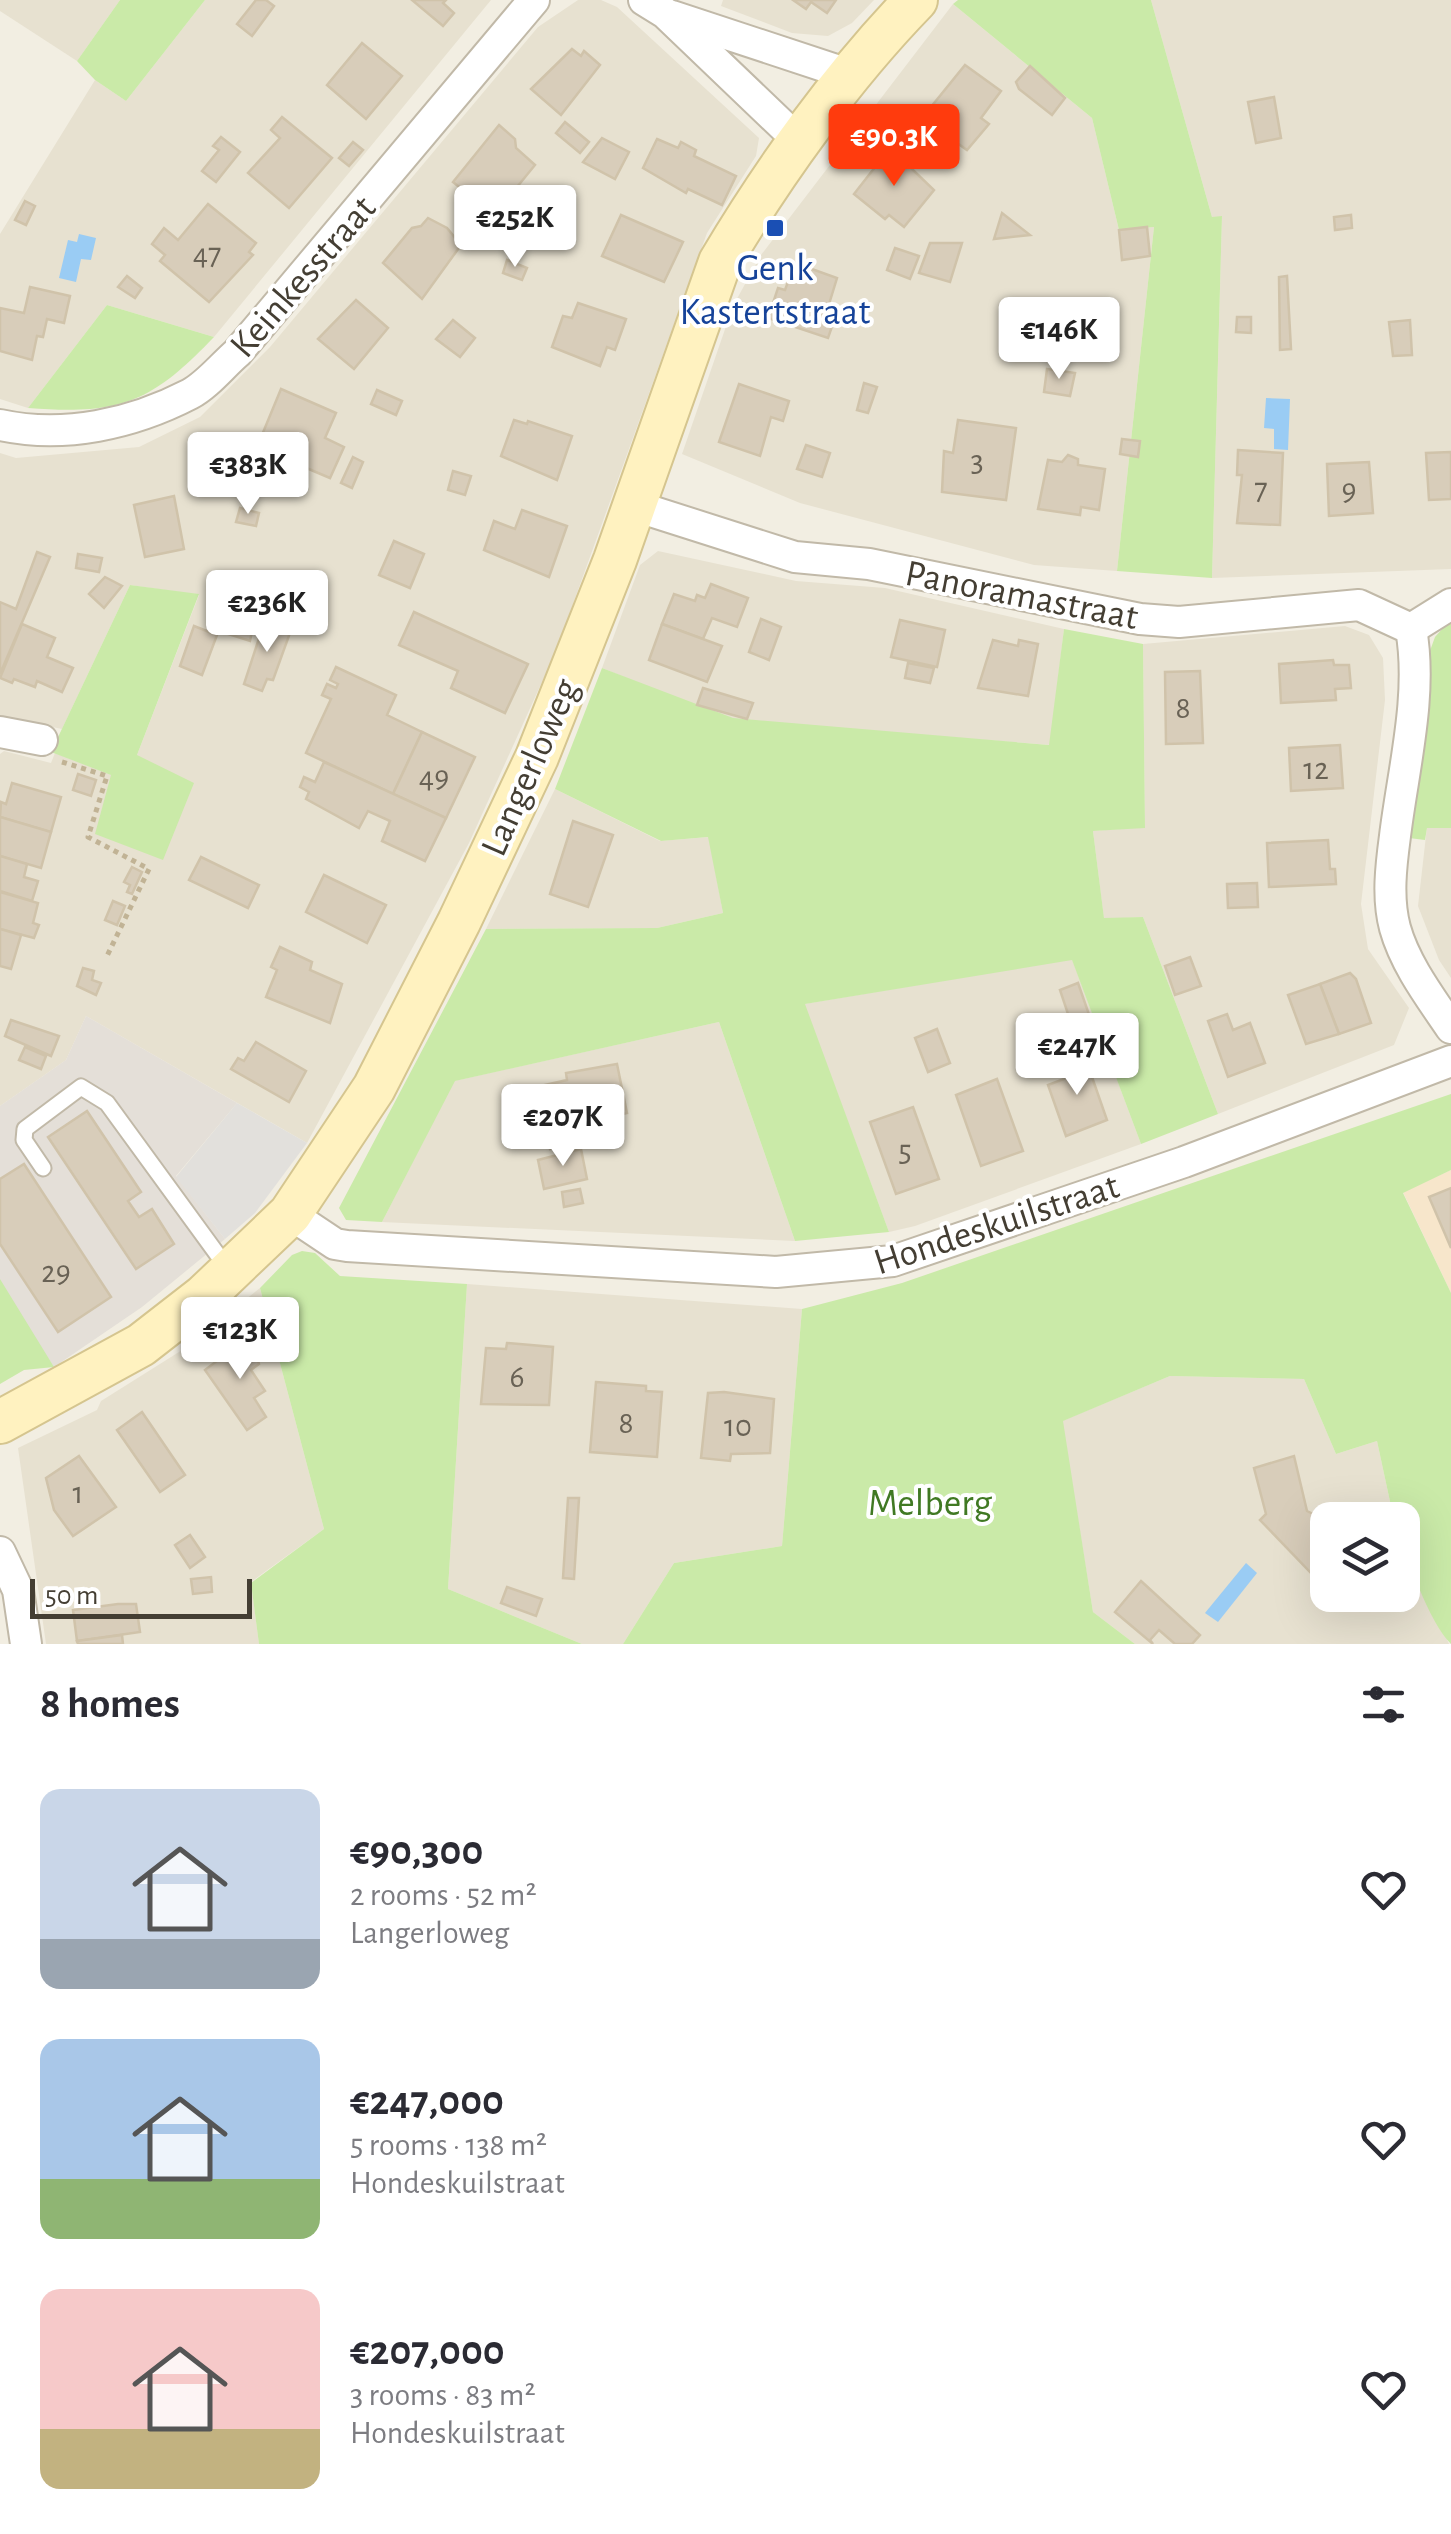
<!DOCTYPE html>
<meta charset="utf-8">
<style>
:root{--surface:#fff;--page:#f7f7f7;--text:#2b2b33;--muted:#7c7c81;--accent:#ff3b0d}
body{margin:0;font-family:"Alegreya Sans",sans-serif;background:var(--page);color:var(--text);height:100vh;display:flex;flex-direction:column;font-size:38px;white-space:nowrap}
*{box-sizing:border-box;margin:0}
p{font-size:32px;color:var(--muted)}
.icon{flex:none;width:55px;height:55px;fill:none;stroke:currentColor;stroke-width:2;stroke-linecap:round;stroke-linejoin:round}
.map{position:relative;height:1644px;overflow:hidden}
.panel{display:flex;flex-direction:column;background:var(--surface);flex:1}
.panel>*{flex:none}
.buttons{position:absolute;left:1310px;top:1502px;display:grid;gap:20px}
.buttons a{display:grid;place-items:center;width:110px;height:110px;border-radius:20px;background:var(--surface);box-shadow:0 10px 40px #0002;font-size:50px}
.scale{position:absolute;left:30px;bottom:25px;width:222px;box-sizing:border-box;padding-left:10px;border:5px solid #443e33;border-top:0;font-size:28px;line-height:35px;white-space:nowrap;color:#443e33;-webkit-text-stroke:8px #fff;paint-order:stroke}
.price{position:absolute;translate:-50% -85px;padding:0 22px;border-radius:10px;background:#fff;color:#222;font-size:32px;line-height:65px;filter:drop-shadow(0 2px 5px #0008)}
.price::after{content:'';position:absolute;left:50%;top:60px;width:30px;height:22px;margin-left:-15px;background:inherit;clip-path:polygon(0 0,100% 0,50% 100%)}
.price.selected{background:var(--accent);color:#fff}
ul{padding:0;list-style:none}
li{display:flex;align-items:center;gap:30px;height:250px;padding:0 40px}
li span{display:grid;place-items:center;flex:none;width:280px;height:200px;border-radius:20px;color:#555}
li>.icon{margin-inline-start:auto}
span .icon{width:120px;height:120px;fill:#fffc;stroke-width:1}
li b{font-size:42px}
h2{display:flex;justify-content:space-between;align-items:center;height:120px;padding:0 40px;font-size:42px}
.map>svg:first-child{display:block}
.residential{fill:#e7e1d0}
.commercial{fill:#f7e6cb}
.industrial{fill:#e4dfd8}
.green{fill:#caeaa8}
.parking{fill:#e2e0dc}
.water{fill:#9accf4}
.building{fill:#d8cdba;stroke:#d0c3aa;stroke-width:2.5}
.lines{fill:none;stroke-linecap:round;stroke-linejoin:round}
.lane-casing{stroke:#c1b9a8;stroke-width:19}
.street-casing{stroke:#c1b9a8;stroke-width:34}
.secondary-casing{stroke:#d5c58f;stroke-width:46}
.path{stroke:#c1b395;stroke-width:5;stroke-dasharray:5 5;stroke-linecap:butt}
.lane{stroke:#fff;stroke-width:15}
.street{stroke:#fff;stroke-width:30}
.secondary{stroke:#fff2c0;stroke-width:42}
.transit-dot{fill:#1a4fb4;stroke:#fff;stroke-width:4}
.labels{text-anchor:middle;stroke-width:8;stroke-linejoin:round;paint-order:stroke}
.number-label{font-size:32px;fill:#696255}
.transit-label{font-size:38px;fill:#164399;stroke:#fff}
.street-label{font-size:38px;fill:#443e33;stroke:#fff}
.park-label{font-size:38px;fill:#407923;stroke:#fff}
</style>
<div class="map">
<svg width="1451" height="1644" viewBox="0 0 1451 1644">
<rect width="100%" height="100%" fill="#f2eee2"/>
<g class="residential">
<path d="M0,0H120L77,61L0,11Z"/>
<path d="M205,0H491L214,337L107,305L28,408L0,399V234L95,80L126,101Z"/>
<path d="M578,0H601L617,7L759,138L756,156L707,233L556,651L469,843L307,1143L86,1016L66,1060L0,1106V754L4,751L51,763L55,753L112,775L137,755L199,595L130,585L62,729L0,716V453L16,458L139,447L200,417L270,347L538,27Z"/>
<path d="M723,0H874L852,23L828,36L792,33L721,6Z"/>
<path d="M1151,0H1451V569L1212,578L1222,217H1212Z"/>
<path d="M953,4L1092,118L1119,230L1154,227L1117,571L1034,565L800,503L682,454L733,306L761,255Z"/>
<path d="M658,551L796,581L885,588L1064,629L1050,745L731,720L602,668L640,565Z"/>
<path d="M1345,626L1369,635L1383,658L1385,700L1361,904L1368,949L1409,1008L1394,1045L1218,1114L1143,917L1104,919L1093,831L1145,827L1143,644Z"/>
<path d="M555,789L660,841L709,837L723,913L657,928L486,929Z"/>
<path d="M1427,827L1451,828V978L1439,960L1418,906Z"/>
<path d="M1072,959L1141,1144L915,1226L889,1232L804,1004Z"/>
<path d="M719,1022L795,1241L382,1222L454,1081Z"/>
<path d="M467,1284L802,1309L782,1546L674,1563L623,1644H582L448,1589Z"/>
<path d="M260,1288L324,1529L251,1582L259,1644H46L18,1448L97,1410L101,1401L179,1352Z"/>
<path d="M1170,1376L1304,1379L1336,1454L1377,1441L1394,1520H1328V1595H1402L1403,1541L1449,1644H1135L1093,1612L1062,1421Z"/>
</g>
<path class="commercial" d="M1451,1170V1293L1403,1192Z"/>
<path class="industrial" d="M86,1016L237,1103L176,1176L225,1239L142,1307L54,1367L0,1286V1106L66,1060Z"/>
<g class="green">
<path d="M120,0H205L126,101L95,80L77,61Z"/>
<path d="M958,0H1151L1212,217L1222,216L1212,578L1117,571L1154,227L1119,230L1092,118L953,4Z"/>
<path d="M107,305L214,337C151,403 120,415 28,408Z"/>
<path d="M130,585L199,594L137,755L194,783L163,860L95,834L111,775L51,752Z"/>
<path d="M1451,619V828H1427L1425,840L1409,838L1427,659L1435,637Z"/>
<path d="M1064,629L1143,644L1145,828L1093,831L1104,918L1143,917L1218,1114L1141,1144L1072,960L805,1004L889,1232L795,1241L719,1022L455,1081L382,1222L346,1220L339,1208L486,929L657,928L723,913L708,837L661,841L555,789L602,668L733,718L1049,745Z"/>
<path d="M1451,1094V1170L1403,1193L1451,1293V1644C1429,1622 1402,1552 1402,1520H1394L1377,1441L1336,1454L1304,1379L1170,1376L1063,1421L1093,1612L1135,1644H623L674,1563L782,1546L802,1309L902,1283Z"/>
<path d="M302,1251L315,1253L340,1276L467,1284L448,1589L582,1644H259L251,1583L324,1529L260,1288L292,1255Z"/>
<path d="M0,1279L54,1367L24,1370L0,1384Z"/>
</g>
<path class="parking" d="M237,1103L307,1143L255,1213L225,1239L176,1177Z"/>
<g class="water">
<path d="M79,234L96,238L91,260L81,259L76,282L59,278L68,240L77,242Z"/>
<path d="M1266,398L1290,399L1288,450L1274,449V429L1264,428Z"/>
<path d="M1246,1563L1257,1573L1218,1622L1205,1613Z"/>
</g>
<g class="building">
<path d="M256,0H266L274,6L252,36L237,24Z"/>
<path d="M412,0H446L443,3L454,13L443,26Z"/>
<path d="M793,0H836L827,13L811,2L806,9Z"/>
<path d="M362,43L402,76L366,119L327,85Z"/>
<path d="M572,49L581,56L584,51L600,65L561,115L531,89Z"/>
<path d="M965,65L1001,91L981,118L989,124L967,150L922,118Z"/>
<path d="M1030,66L1065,98L1052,115L1019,89L1016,82Z"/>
<path d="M1274,97L1281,138L1256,143L1248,102Z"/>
<path d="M282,117L332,158L289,208L248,173L280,138L271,130Z"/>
<path d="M565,122L589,142L580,153L556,133Z"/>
<path d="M499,125L515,139L516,148L535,165L504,203L489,191L479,203L453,182Z"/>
<path d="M221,137L240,152L216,182L202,171L219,150L213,146Z"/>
<path d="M602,138L629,152L615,179L583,162Z"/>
<path d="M657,139L678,148L681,142L696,150L694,156L736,176L722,205L688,189L686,193L643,168Z"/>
<path d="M353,142L363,150L349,166L339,158Z"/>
<path d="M890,148L934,190L904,227L889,215L885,219L854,194Z"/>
<path d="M25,201L35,206L26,225L15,220Z"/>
<path d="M208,204L256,243L249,252L253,255L209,302L160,261L165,255L152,244L164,228L178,240Z"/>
<path d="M1002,213L1030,235L994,239Z"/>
<path d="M621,215L683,242L664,282L602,256Z"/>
<path d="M1351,215L1352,228L1335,230L1334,217Z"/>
<path d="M428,218L447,228L461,245L422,299L383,263L412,228L421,226Z"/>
<path d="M1147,227L1150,256L1122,260L1119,230Z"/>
<path d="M930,243H962L950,282L919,273Z"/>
<path d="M895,248L919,256L910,279L887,270Z"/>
<path d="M507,260L527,268L522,280L503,273Z"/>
<path d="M795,263L837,278L826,314L835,318L828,338L768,318L778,288L785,290Z"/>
<path d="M127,276L142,288L135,298L118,287Z"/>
<path d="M1287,276L1291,349L1280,350L1279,277Z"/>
<path d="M30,287L70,296L64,323L47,319L43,337L37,336L32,360L0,351V308L24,313Z"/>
<path d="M356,300L388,328L354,369L318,339Z"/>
<path d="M578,303L626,319L615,350L607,347L600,366L552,347L563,316L572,318Z"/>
<path d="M1237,317H1251V333L1236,332Z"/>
<path d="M453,320L475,338L460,357L436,339Z"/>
<path d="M1410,320L1412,355L1393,356L1389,322Z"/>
<path d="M1047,369L1075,373L1070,396L1044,392Z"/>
<path d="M864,383L877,387L868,413L857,410Z"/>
<path d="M739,384L789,401L783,421L771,417L760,456L719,442Z"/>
<path d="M281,389L336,413L325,438L344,447L330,478L257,447Z"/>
<path d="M377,390L402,401L396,415L371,404Z"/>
<path d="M514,420L527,424L528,421L572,436L557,480L501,456Z"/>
<path d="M958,420L1016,428L1006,500L942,492L944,451L953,453Z"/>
<path d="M1122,439L1140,441L1138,457L1120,454Z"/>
<path d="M806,445L830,453L822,477L797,469Z"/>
<path d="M1238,450L1283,453L1280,525L1237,523L1242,475H1237Z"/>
<path d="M1451,452V499L1429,500L1426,453Z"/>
<path d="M1068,455L1078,459V465L1105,469L1099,510L1081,507L1080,515L1038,509L1048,460L1062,462Z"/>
<path d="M353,457L363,462L352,488L341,483Z"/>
<path d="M1369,462L1373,513L1329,516L1327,464Z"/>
<path d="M453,471L471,476L465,495L448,490Z"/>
<path d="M174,496L184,549L145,557L134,505Z"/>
<path d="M240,508L259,513L256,526L236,522Z"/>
<path d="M522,510L567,526L549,577L484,550L494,521L515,529Z"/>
<path d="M394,541L424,554L410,588L379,575Z"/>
<path d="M37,552L50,557L0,674V602L16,609Z"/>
<path d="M78,554L102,558L99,572L76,568Z"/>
<path d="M105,577L122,586L104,608L89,594Z"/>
<path d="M711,584L748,598L737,627L712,618L703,639L662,624L674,594L695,601L697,595L705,598Z"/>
<path d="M233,599L257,608L250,641L228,634L233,618L227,615Z"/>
<path d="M414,612L528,664L505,713L451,688L458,671L399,645Z"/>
<path d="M761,619L781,627L769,660L749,652Z"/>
<path d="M265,620L291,630L273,680L267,679L262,691L244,684Z"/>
<path d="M900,620L945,630L937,667L891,657Z"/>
<path d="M22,624L55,638L47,657L73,668L62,692L37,681L35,687L14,679L12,683L0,678Z"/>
<path d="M662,624L722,646L707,682L649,660Z"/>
<path d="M194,626L217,635L202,675L180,666Z"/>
<path d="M993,640L1018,646L1019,640L1038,644L1028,696L978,688Z"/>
<path d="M1333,660L1334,665H1349L1351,688L1335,689L1336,700L1281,703L1279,664Z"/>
<path d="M908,663L934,668L930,683L905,678Z"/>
<path d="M336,667L396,695L387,715L422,732L393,794L306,753L331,699L322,695L327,684L336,688L338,684L330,680Z"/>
<path d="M1200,671L1203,743L1166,744L1165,672Z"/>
<path d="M703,688L753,703L747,719L697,705Z"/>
<path d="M422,732L475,757L446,818L393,794Z"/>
<path d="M1340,745L1343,788L1291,791L1289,748Z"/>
<path d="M324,762L446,818L425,861L382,841L390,821L368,811L359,828L306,799L309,792L300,787L304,777L315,782Z"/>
<path d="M78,774L96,780L91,796L73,790Z"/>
<path d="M12,783L61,797L51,832L0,817L1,802L6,804Z"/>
<path d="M0,817L51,832L41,868L0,856Z"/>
<path d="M573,821L613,835L588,907L550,894Z"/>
<path d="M1328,840L1330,869H1335L1336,884L1269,887L1267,843Z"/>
<path d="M0,856L27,864L24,877L38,881L32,901L0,891Z"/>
<path d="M201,857L259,885L248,908L189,880Z"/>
<path d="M132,867L142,872L132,894L127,892L130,885L124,882Z"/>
<path d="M324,875L386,905L367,943L306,912Z"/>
<path d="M1257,883L1258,907L1228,908L1227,884Z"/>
<path d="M0,892L38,903L33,923L39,925L34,938L0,929Z"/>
<path d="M113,901L125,906L117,925L105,920Z"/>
<path d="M0,929L21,935L11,969L0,966Z"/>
<path d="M280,947L312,962L310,970L342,984L330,1023L266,997L277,970L271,967Z"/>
<path d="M1190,957L1201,986L1175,995L1165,966Z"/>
<path d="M83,968L94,971L92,980L101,983L96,995L77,986Z"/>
<path d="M1350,973L1356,979L1371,1023L1339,1034L1320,984Z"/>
<path d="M1078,983L1093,1026L1074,1032L1060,990Z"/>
<path d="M1320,984L1339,1034L1306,1044L1288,995Z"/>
<path d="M1227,1014L1233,1030L1250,1023L1265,1063L1228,1077L1208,1021Z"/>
<path d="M11,1020L59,1036L51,1056L5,1036Z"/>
<path d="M937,1029L950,1063L928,1072L915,1038Z"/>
<path d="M256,1042L306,1071L289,1102L231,1069L238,1058L244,1061Z"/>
<path d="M25,1047L46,1056L41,1069L19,1060Z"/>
<path d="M1085,1057L1107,1120L1066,1136L1048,1085L1064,1079L1060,1066Z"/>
<path d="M617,1064L627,1113L590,1121L594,1140L550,1149L536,1087L567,1080L566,1073Z"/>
<path d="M997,1079L1023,1151L981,1166L956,1095Z"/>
<path d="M913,1107L939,1179L896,1194L870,1122Z"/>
<path d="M87,1111L141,1192L128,1201L139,1217L152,1209L174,1244L136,1269L48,1137Z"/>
<path d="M581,1149L587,1179L544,1189L538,1160Z"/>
<path d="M24,1164L111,1297L58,1332L0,1244V1179Z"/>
<path d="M1451,1188V1248L1429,1197Z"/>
<path d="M580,1189L583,1203L564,1207L562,1192Z"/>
<path d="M251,1335L259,1364L251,1370L265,1391L254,1398L266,1417L247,1430L205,1370Z"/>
<path d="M507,1343L553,1347L549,1405L481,1404L486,1348L506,1349Z"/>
<path d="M596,1382L646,1386V1391L662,1392L657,1457L590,1452Z"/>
<path d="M724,1392L774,1399L770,1453L731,1454L730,1461L701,1458L708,1393Z"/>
<path d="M142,1412L185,1475L160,1492L117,1430Z"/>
<path d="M79,1456L116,1507L73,1536L54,1510L46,1478Z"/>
<path d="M1294,1456L1307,1511L1313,1514L1328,1536V1569L1312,1574L1260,1520L1266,1514L1254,1468Z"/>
<path d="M568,1498H579L574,1579L563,1578Z"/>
<path d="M190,1535L205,1557L190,1568L175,1545Z"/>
<path d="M211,1577L212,1592L193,1594L191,1579Z"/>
<path d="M1141,1581L1200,1635L1192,1644H1175L1159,1630L1150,1640L1153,1644L1115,1612Z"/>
<path d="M507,1587L542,1599L536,1616L501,1603Z"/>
<path d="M118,1604H136L140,1632L77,1641L73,1610Z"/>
<path d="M122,1635L123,1644H78L77,1641Z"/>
</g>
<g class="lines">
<g class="lane-casing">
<path id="lane" d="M43,1168L24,1140L25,1129L81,1087L107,1103L228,1269"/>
</g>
<g class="street-casing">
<g id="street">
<path d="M644,0L665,13L801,143"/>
<path d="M672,16L851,75"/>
<path d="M0,425C64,439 132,424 190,394C207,385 222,366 237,353L534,0"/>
<path d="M635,506L795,557L869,564L1140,619L1179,622L1359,605L1411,629C1423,695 1403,770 1395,836C1391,866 1387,898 1395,928C1405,964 1430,997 1451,1028"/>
<path d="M1411,629L1451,604"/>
<path d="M0,732L42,740"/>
<path d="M290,1214L335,1244L347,1246L776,1272L893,1261L1184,1162L1451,1061"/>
<path d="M0,1552L18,1590L26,1644"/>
</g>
</g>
<g class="secondary-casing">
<path id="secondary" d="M0,1422L141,1345L204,1296L290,1214L374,1088L459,922L537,757L615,560L720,262C774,171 843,75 916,0"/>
</g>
<path class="path" d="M62,762L107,776L88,837L149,869L107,956"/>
<use href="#lane" class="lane"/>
<use href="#street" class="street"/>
<use href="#secondary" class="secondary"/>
</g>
<rect class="transit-dot" x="765" y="218" width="20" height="20" rx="5"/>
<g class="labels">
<g class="number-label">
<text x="207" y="264">47</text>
<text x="977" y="471">3</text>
<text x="1261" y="499">7</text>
<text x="1349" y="500">9</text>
<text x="1183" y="718">8</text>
<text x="1316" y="779">12</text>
<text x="434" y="787">49</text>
<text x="905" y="1161">5</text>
<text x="56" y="1282">29</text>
<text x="517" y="1387">6</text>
<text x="626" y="1433">8</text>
<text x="738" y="1436">10</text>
<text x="78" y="1503">1</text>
</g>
<g class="transit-label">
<text x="775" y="280">Genk<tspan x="775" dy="44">Kastertstraat</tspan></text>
</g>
<g class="street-label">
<text transform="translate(302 276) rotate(-49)" y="13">Keinkesstraat</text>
<text transform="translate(1022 594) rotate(11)" y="13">Panoramastraat</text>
<text transform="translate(529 767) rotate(-66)" y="13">Langerloweg</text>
<text transform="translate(996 1223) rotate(-18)" y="13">Hondeskuilstraat</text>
</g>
<g class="park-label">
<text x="930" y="1515">Melberg</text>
</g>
</g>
</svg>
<div class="buttons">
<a><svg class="icon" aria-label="layers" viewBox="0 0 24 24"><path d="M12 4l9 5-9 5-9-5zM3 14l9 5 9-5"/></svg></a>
</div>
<div class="scale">50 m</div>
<b class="price selected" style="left:894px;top:189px">€90.3K</b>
<b class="price" style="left:515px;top:270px">€252K</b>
<b class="price" style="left:1059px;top:382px">€146K</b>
<b class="price" style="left:248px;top:517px">€383K</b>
<b class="price" style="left:267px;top:655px">€236K</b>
<b class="price" style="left:1077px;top:1098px">€247K</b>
<b class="price" style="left:563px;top:1169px">€207K</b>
<b class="price" style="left:240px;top:1382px">€123K</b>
</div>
<section class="panel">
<h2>8 homes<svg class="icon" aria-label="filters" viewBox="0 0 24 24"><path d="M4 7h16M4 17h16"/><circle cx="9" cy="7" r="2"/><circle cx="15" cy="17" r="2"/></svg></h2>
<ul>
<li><span style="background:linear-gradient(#c9d6e8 75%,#9aa5b1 0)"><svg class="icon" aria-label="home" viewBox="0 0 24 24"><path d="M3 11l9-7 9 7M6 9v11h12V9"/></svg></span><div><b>€90,300</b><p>2 rooms · 52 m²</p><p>Langerloweg</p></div><svg class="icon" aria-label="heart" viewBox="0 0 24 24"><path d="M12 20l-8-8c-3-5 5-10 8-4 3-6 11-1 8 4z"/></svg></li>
<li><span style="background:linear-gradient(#a9c7e8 70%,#8fb573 0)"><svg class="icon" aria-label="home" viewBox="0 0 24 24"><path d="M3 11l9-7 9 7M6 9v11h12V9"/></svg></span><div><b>€247,000</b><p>5 rooms · 138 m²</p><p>Hondeskuilstraat</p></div><svg class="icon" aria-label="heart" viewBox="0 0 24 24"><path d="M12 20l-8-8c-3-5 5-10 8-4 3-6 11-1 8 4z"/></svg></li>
<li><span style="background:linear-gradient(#f6c9c9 70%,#c2b280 0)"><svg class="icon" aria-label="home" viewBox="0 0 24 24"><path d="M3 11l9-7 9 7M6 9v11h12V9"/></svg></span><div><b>€207,000</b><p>3 rooms · 83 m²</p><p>Hondeskuilstraat</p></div><svg class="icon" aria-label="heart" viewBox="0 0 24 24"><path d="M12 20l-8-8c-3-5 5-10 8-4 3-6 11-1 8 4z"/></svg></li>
</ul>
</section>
